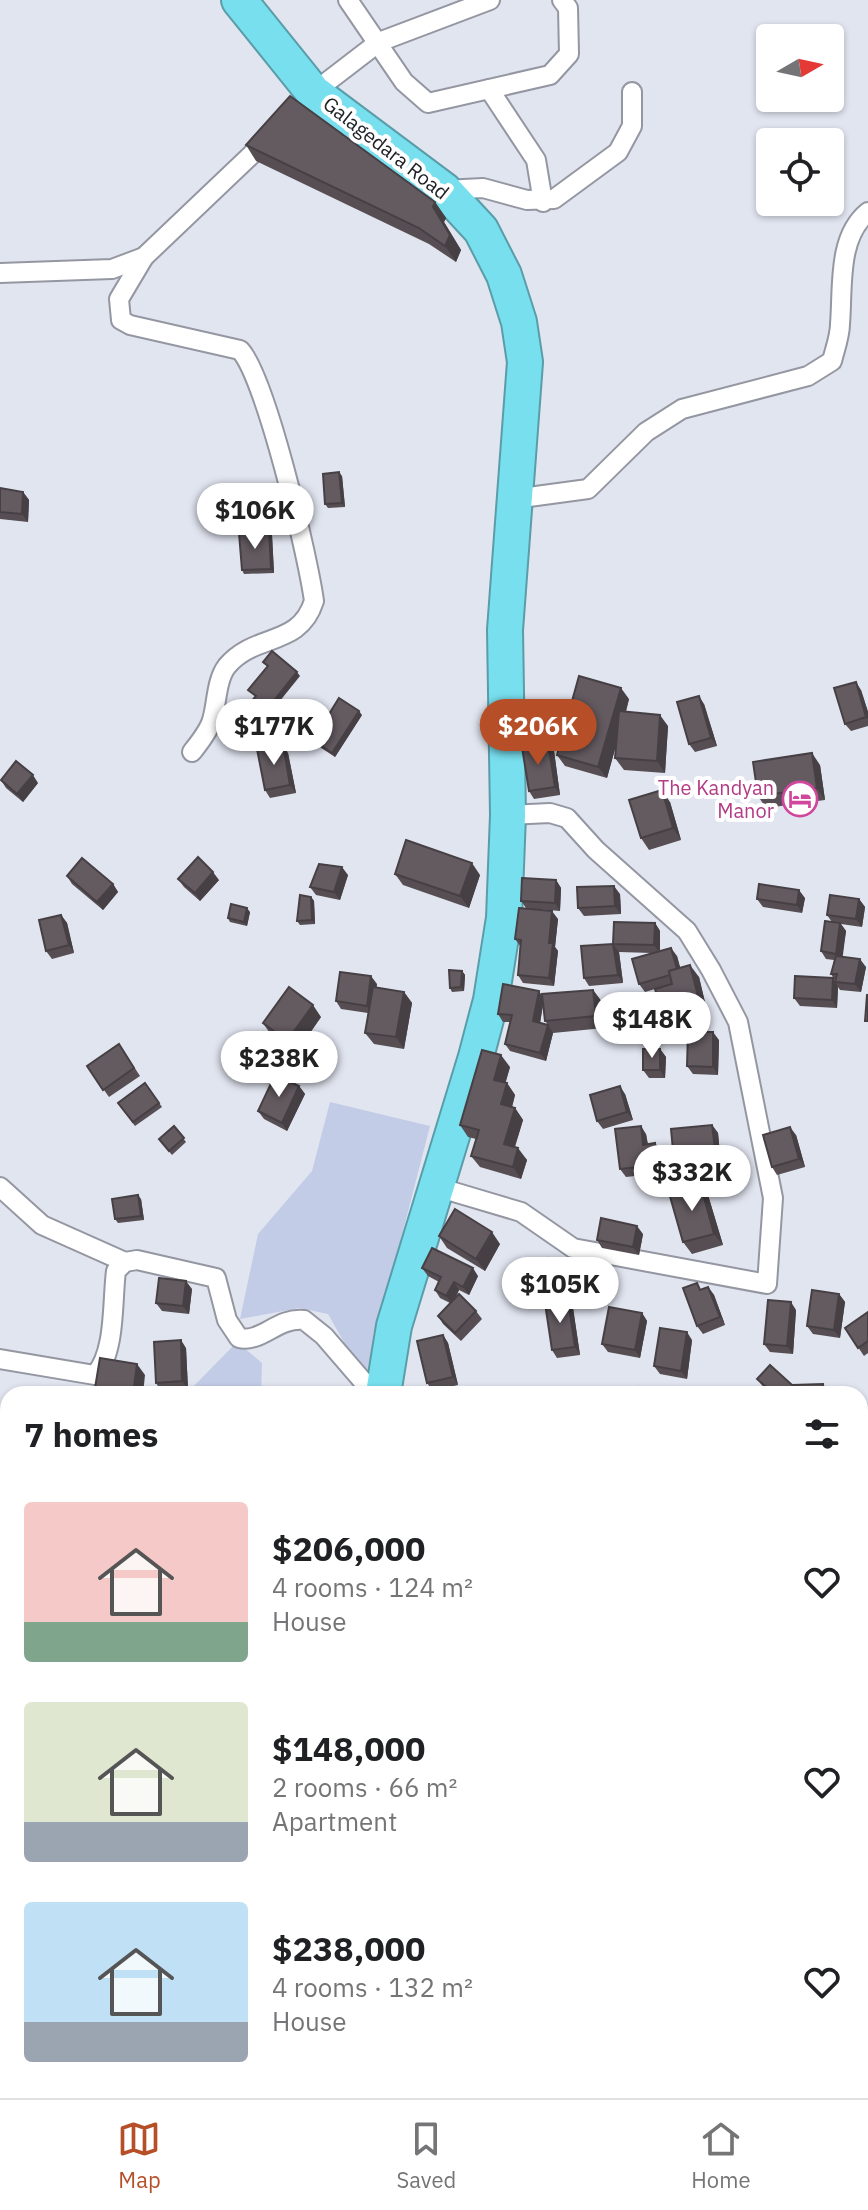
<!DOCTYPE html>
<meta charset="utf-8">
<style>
:root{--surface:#fff;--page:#f2f2f2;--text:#202124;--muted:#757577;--line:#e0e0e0;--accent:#b64f27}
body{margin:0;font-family:"IBM Plex Sans",sans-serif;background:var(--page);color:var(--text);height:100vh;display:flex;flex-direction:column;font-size:30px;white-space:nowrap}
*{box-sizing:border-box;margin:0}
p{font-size:26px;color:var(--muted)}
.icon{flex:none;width:44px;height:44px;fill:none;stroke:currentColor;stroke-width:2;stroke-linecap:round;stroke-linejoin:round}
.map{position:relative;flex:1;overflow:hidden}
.details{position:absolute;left:0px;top:1386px;width:868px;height:712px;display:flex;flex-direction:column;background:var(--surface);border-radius:24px 24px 0 0;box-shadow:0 2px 6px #0004}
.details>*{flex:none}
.needle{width:52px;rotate:81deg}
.buttons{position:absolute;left:756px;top:24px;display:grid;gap:16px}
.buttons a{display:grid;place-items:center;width:88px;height:88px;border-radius:8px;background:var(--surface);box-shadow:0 2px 6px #0004;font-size:40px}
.price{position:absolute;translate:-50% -68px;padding:0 18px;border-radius:28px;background:#fff;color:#222;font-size:26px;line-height:52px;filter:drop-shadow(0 2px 4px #0008)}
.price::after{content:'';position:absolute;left:50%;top:48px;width:24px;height:18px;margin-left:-12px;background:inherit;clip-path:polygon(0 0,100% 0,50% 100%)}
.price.on{background:var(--accent);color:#fff}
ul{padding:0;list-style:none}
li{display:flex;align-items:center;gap:24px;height:200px;padding:0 24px}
li span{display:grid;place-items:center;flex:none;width:224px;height:160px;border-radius:8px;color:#555}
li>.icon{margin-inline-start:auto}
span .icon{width:96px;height:96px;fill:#fffc;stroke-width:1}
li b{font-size:34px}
h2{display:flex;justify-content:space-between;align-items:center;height:96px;padding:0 24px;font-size:34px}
.tab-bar{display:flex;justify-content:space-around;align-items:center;height:112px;border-top:2px solid var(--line);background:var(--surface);font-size:22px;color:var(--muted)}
.tab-bar a{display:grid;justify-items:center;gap:4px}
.tab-bar .on{color:var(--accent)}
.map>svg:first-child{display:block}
.green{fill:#c3cce7}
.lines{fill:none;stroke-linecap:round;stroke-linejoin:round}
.street-casing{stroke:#9497a1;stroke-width:22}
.highway-casing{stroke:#5a9da9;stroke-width:38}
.street{stroke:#fff;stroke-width:18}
.highway{stroke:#78dfef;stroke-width:34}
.wall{fill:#564e53;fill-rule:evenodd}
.shaded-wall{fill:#464044}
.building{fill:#645b61;stroke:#464044;stroke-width:2}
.labels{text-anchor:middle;stroke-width:8;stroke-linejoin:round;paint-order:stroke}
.street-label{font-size:20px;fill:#212226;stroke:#fff}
.hotel-label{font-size:20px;fill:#b23c85;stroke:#fff;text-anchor:end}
</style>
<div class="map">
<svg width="868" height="2098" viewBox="0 0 868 2098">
<rect width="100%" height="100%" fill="#e1e5f0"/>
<g class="green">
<path d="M330,1102L430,1126L367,1371L345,1344L328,1314L299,1308L240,1319L258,1234L312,1171Z"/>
<path d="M237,1342L262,1363L261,1394H186Z"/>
<path d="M868,1684V1925L860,1927V1685Z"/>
</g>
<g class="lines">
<g class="street-casing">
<g id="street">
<path d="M348,0L404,82L428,103L550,75L569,54L568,8L562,0"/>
<path d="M489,89L536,160L543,202"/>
<path d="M310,95L379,42L490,0"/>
<path d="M444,190L483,188L527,200L554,199L618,152L632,126V92"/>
<path d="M144,257L119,299L121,320L130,325L240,350C266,377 308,557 314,601C299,648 256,632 227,666C216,680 217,704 212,720C209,731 199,743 192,752"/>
<path d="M0,273L112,269L144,257L268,139"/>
<path d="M514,499L588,489L646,432L682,409L808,376L832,361C835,349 840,336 840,324C843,288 837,237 868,212"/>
<path d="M0,1187L42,1225L125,1262"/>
<path d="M437,1187L521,1212L573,1248L767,1284L773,1198L738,1022L711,970L687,931L596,850L567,818L550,813L508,815"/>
<path d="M0,1359L95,1375C116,1352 112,1301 116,1271L125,1262L137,1260L216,1278L227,1320L239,1338C262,1343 277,1317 304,1320L324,1336L374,1394"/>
<path d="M135,2090L139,2098"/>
</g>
</g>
<g class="highway-casing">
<g id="highway">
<path d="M239,0L313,92L444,190L481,230L504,275L519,322L525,362L505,630L508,815L504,918L491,1000L476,1057L394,1326L383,1394"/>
<path d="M385,2098L386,2090"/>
</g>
</g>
<use href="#street" class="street"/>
<use href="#highway" class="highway"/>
</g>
<g class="wall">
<path d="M246,145L435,202L446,218L444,222L461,250L456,262L429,244L256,161Z"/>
<path d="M342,476L345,507L328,508L325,504Z"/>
<path d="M0,488L23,492L29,500L28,522L0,519Z"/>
<path d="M269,531L272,535L274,573L244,574L242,570Z"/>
<path d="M861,690L868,712V726L851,731L845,724Z"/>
<path d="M629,699L626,712L668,726L665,773L624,770L615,758L616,745L607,778L565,766L557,755Z"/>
<path d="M704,704L717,746L695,752L689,744Z"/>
<path d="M362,715L335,757L315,744L313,740Z"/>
<path d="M548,743L554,751L560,795L534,799L529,791Z"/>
<path d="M288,753L296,793L270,798L265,790Z"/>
<path d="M820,765L825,800L766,808L758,796Z"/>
<path d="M1,780L38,783L23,802L6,788Z"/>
<path d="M670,802L681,840L649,850L641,838Z"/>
<path d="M395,874L480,875L469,908L403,885Z"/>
<path d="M348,875L340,900L316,895L310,887Z"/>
<path d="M67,876L113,884L118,892L103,910L72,884Z"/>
<path d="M178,879L219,880L200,901L184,887Z"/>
<path d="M556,880L561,888L560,911L537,909L558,919L555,947L558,951L554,986L523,983L518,975L521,947L515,939L526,908L521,901Z"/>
<path d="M620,894L621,914L584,916L578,908Z"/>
<path d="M311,897L314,901L315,924L300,925L297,921Z"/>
<path d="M805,898L802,913L763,907L757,899Z"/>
<path d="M859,899L865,907L862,927L841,924L846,931L842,956L866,967L861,992L840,990L838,987L837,1008L800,1006L794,998L835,981L831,974L834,960L826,959L821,951L832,922L827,915Z"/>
<path d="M250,912L247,926L230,922L228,918Z"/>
<path d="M61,915L67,923L74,953L52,959L46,951Z"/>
<path d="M655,923L660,931V951L677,956L680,968L699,977L708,1015L670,1025L662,1014L655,989L645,992L639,984L652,953L619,952L623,983L589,986L584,978L613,944Z"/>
<path d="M462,971L465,975L464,991L452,992L450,988Z"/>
<path d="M377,984L376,987L404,992L412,1003L404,1049L374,1044L365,1033L368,1013L341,1009L336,1001Z"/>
<path d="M593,990L602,1002L604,1028L553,1033L546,1061L510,1051L505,1044L510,1022H503L498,1014L543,997ZM543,1004L545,1021L548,1025L540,1023Z"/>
<path d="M321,1017L296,1053L271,1035L263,1023Z"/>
<path d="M719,1040L718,1075L693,1074L687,1066Z"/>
<path d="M119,1044L140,1076L109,1097L87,1066Z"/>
<path d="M660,1049L666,1057L665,1078H649L643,1070Z"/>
<path d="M510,1067L505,1083H507L515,1095L512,1108H515L523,1120L515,1147L527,1160L521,1179L480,1167L471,1156L476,1139L468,1137L460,1125Z"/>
<path d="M145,1083L162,1107L135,1126L118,1103Z"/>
<path d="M299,1086L305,1094L287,1131L264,1119L258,1111Z"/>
<path d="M625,1094L633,1120L603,1129L597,1121Z"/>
<path d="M712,1125L718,1133L721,1165L680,1169L674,1161Z"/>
<path d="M174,1126L186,1142L172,1155L159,1139Z"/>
<path d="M646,1134L648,1144L655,1143L660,1151L663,1173L626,1177L620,1169Z"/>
<path d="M796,1135L805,1167L777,1175L772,1167Z"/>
<path d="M700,1183L708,1195L723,1245L692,1254L683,1242Z"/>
<path d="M141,1199L144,1220L118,1223L115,1219Z"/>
<path d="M643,1234L639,1255L602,1248L597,1240Z"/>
<path d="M439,1236L500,1244L485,1271L447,1248Z"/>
<path d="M579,1264L585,1272L580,1296L549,1290L543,1282Z"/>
<path d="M422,1268L478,1276L469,1295L459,1290L455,1299L476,1311L482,1319L461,1341L443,1324L438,1316L450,1303L440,1298L435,1290L439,1282L428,1276Z"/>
<path d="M708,1287L714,1295L725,1325L703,1334L697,1326Z"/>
<path d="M192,1289L189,1314L162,1311L156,1303Z"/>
<path d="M839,1294L845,1302L840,1338L813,1334L807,1326Z"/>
<path d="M568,1300L573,1308L580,1355L557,1358L552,1350Z"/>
<path d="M796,1310L793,1354L770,1352L764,1344Z"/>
<path d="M868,1312V1353L864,1356L845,1328Z"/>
<path d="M642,1313L647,1321L640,1358L608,1352L602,1344Z"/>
<path d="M443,1335L448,1343L458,1385L433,1391L427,1383Z"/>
<path d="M692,1340L687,1379L660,1374L654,1366Z"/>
<path d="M186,1348L188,1389L161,1391L156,1383Z"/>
<path d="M757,1379L792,1385L823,1384L830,1394H769Z"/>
</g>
<g class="shaded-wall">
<path d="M435,202L446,218L444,222L461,250L456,262L445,246L433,207Z"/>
<path d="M339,472L342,476L345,507L342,503Z"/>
<path d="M23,492L29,500L28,522L22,514Z"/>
<path d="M269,531L272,535L274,573L271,569Z"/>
<path d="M297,672L300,676L267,717L264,713Z"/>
<path d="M856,682L861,690L868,712V720Z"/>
<path d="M621,688L629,699L607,778L598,767Z"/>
<path d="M699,696L704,704L717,746L711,738Z"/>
<path d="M359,711L362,715L335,757L332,753Z"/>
<path d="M660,715L668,726L665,773L657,761Z"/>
<path d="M548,743L554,751L560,795L555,787Z"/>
<path d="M283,745L288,753L296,793L290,785Z"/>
<path d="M812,753L820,765L825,800L817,788Z"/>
<path d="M33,775L38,783L23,802L17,794Z"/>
<path d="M662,790L670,802L681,840L673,828Z"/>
<path d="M472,863L480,875L469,908L460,896Z"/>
<path d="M342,867L348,875L340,900L334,892Z"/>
<path d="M213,872L219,880L200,901L195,893Z"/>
<path d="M556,880L561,888L560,911L555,903Z"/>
<path d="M113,884L118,892L103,910L97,902Z"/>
<path d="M614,886L620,894L621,914L615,906Z"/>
<path d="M799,890L805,898L802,913L797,905Z"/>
<path d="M311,897L314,901L315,924L312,920Z"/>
<path d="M859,899L865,907L862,927L856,919Z"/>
<path d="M247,908L250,912L247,926L244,922Z"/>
<path d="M552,911L558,919L555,947L558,951L554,986L549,978V943Z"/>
<path d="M61,915L67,923L74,953L69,945Z"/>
<path d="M655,923L660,931V953L654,945Z"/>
<path d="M840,923L846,931L842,962L836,954Z"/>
<path d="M613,944L619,952L623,983L618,975Z"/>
<path d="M671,948L677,956L684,981L678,973Z"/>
<path d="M860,959L866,967L861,992L855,984Z"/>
<path d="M690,965L699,977L708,1015L700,1004Z"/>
<path d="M462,971L465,975L464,991L461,987Z"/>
<path d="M371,976L377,984L373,1014L367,1006Z"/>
<path d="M833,978L838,987L837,1008L832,1000Z"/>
<path d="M593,990L602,1002L604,1028L596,1016Z"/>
<path d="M539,991L544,999L539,1029L533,1021Z"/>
<path d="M404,992L412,1003L404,1049L396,1037Z"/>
<path d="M313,1005L321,1017L296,1053L287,1041Z"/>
<path d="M548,1025L553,1033L546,1061L540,1053Z"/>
<path d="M713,1032L719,1040L718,1075L713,1067Z"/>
<path d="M660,1049L666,1057L665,1078L660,1070Z"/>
<path d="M501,1055L510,1067L503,1092L494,1080Z"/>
<path d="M507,1083L515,1095L509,1116L501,1104Z"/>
<path d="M299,1086L305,1094L287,1131L282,1123Z"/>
<path d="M620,1086L625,1094L633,1120L627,1112Z"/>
<path d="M515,1108L523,1120L512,1155L504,1144Z"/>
<path d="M712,1125L718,1133L721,1165L716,1157Z"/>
<path d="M641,1126L646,1134L649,1153L643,1145Z"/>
<path d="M790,1127L796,1135L805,1167L799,1159Z"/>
<path d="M655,1143L660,1151L663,1173L657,1165Z"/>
<path d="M518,1148L527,1160L521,1179L513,1167Z"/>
<path d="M700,1183L708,1195L723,1245L714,1234Z"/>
<path d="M138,1195L141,1199L144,1220L141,1216Z"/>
<path d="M637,1226L643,1234L639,1255L633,1247Z"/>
<path d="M492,1232L500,1244L485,1271L476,1259Z"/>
<path d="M579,1264L585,1272L580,1296L574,1288Z"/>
<path d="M473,1268L478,1276L469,1295L463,1287Z"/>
<path d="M186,1281L192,1289L189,1314L183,1306Z"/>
<path d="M454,1282L459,1290L452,1304L446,1296Z"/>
<path d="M708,1287L714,1295L725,1325L720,1317Z"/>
<path d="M839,1294L845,1302L840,1338L834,1330Z"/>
<path d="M568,1300L573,1308L580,1355L575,1347Z"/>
<path d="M791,1302L796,1310L793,1354L787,1346Z"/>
<path d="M642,1313L647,1321L640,1358L635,1350Z"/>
<path d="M687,1332L692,1340L687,1379L681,1371Z"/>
<path d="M443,1335L448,1343L458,1385L453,1377Z"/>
<path d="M181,1340L186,1348L188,1389L182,1381Z"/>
<path d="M137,1364L145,1375L143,1394H133Z"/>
<path d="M823,1384L830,1394H823Z"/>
<path d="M195,2090H202L203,2098H197Z"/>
<path d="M349,2090H351L355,2095L354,2098H347Z"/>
<path d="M441,2090H449L447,2098H439Z"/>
</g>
<g class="building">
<path d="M290,96L435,202L433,207L450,235L445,246L419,228L246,145Z"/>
<path d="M339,472L342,503L325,504L323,474Z"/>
<path d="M0,488L23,492L22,514L0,512Z"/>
<path d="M269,531L271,569L242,570L239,533Z"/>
<path d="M272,651L297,672L264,713L251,702L256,696L248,690L268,666L263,662Z"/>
<path d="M579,676L621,688L598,767L557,755Z"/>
<path d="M856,682L866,717L845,724L834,688Z"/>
<path d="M699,696L711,738L689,744L677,702Z"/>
<path d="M339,698L359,711L332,753L313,740Z"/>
<path d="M619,711L660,715L657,761L615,758Z"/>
<path d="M548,743L555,787L529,791L522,747Z"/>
<path d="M283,745L290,785L265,790L257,749Z"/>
<path d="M812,753L817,788L758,796L753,762Z"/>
<path d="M16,761L33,775L17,794L1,780Z"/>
<path d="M662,790L673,828L641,838L629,800Z"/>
<path d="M406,840L472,863L460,896L395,874Z"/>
<path d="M198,857L213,872L195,893L178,879Z"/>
<path d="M82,858L113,884L97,902L67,876Z"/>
<path d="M319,864L342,867L334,892L310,887Z"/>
<path d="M522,878L556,880L555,903L521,901Z"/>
<path d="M759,884L799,890L797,905L757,899Z"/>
<path d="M614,886L615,906L578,908L577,887Z"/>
<path d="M300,895L311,897L312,920L297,921Z"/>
<path d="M830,895L859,899L856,919L827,915Z"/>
<path d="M231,904L247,908L244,922L228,918Z"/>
<path d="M519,908L552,911L549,943H553L549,978L518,975L521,940L515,939Z"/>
<path d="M61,915L69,945L46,951L39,920Z"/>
<path d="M825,921L840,923L836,954L821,951Z"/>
<path d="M614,922L655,923L654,945L613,944Z"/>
<path d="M613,944L618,975L584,978L581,946Z"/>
<path d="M671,948L677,969L669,971L670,975L639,984L632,959Z"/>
<path d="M836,956L860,959L855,984L835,982L837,974H831Z"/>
<path d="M690,965L700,1004L662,1014L655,989L672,984L669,971Z"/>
<path d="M449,970L462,971L461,987L450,988Z"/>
<path d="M340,972L371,976L367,1006L336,1001Z"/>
<path d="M795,976L833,978L832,1000L794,998Z"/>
<path d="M503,984L539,991L533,1021L548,1025L540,1053L505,1044L512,1015L498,1014Z"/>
<path d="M289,987L313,1005L287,1041L263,1023Z"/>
<path d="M373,987L404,992L396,1037L365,1033Z"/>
<path d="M593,990L596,1016L545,1021L542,994Z"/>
<path d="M867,995H868V1021H865Z"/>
<path d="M688,1032H713V1067L687,1066Z"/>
<path d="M119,1044L134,1068L103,1090L87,1066Z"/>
<rect x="643" y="1049" width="17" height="21"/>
<path d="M482,1050L501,1055L494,1080L507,1083L501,1104L515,1108L504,1144L518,1148L513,1167L471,1156L479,1130L460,1125Z"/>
<path d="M275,1075L299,1086L282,1123L258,1111Z"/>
<path d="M145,1083L159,1103L133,1122L118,1103Z"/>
<path d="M620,1086L627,1112L597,1121L590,1095Z"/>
<path d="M712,1125L716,1157L674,1161L671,1129Z"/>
<path d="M174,1126L184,1138L169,1151L159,1139Z"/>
<path d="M641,1126L643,1145L655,1143L657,1165L620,1169L615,1129Z"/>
<path d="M790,1127L799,1159L772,1167L763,1135Z"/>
<path d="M700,1183L714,1234L683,1242L669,1193Z"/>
<path d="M138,1195L141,1216L115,1219L112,1199Z"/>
<path d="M455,1209L492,1232L476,1259L439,1236Z"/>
<path d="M601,1218L637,1226L633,1247L597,1240Z"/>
<path d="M432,1248L473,1268L463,1287L454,1282L446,1296L435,1290L441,1277L422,1268Z"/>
<path d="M548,1258L579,1264L574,1288L543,1282Z"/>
<path d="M159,1278L186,1281L183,1306L156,1303Z"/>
<path d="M697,1283L700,1290L708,1287L720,1317L697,1326L683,1288Z"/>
<path d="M812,1290L839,1294L834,1330L807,1326Z"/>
<path d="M459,1294L476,1311L455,1333L438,1316Z"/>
<path d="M568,1300L575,1347L552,1350L545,1303Z"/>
<path d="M768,1300L791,1302L787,1346L764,1344Z"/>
<path d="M609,1307L642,1313L635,1350L602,1344Z"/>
<path d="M868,1312V1341L858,1348L845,1328Z"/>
<path d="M660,1328L687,1332L681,1371L654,1366Z"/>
<path d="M443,1335L453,1377L427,1383L417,1341Z"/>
<path d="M181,1340L182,1381L156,1383L154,1342Z"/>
<path d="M100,1358L137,1364L133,1394H94Z"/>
<path d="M770,1365L792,1385L823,1384V1394H774L757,1379Z"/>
<path d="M638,1387L641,1394H623Z"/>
<path d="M413,1390V1394H387Z"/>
<path d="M864,1921H868V1940H866Z"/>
<path d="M160,2090H195L197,2097L161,2098Z"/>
<path d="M318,2090H349L347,2098H316Z"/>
<path d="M414,2090H441L439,2098H412Z"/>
</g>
<defs>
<g id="hotel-ring" transform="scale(1.8)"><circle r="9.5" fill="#fff" stroke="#d1479c" stroke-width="1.5"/><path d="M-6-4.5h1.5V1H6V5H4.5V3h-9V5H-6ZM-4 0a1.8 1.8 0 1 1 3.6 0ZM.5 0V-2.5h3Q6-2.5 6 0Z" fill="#d1479c"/></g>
</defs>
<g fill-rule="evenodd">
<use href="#hotel-ring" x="800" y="799"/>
</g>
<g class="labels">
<g class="street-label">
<text transform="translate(386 148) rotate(38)" y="7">Galagedara Road</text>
</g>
<g class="hotel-label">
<text x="774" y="795">The Kandyan<tspan x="774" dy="23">Manor</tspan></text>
</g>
</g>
</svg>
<div class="buttons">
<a><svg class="needle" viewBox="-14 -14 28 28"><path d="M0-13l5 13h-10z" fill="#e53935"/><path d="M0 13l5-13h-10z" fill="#757577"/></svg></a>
<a><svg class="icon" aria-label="locate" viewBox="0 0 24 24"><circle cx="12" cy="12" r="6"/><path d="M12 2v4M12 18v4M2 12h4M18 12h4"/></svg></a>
</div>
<b class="price" style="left:255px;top:551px">$106K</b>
<b class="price" style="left:274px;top:767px">$177K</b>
<b class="price on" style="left:538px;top:767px">$206K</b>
<b class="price" style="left:652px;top:1060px">$148K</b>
<b class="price" style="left:279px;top:1099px">$238K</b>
<b class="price" style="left:692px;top:1213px">$332K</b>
<b class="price" style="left:560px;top:1325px">$105K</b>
<section class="details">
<h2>7 homes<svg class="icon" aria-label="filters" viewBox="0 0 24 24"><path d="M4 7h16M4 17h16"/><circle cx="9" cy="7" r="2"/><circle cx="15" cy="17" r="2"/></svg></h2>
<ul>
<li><span style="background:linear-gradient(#f6c9c9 75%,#7fa58c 0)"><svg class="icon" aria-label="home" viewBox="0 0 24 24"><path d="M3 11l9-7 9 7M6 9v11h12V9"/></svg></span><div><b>$206,000</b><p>4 rooms · 124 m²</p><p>House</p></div><svg class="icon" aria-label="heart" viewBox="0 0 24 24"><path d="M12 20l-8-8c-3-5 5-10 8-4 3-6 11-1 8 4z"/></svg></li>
<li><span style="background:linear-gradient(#dfe7d0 75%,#9aa5b1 0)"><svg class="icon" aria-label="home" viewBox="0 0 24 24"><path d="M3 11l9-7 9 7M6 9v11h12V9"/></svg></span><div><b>$148,000</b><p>2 rooms · 66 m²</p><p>Apartment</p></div><svg class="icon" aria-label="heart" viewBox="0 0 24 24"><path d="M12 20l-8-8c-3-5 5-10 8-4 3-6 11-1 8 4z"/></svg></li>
<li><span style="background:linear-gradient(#bfe0f5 75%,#9aa5b1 0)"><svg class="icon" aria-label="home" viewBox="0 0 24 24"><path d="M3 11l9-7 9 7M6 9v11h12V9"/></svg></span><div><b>$238,000</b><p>4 rooms · 132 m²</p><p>House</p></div><svg class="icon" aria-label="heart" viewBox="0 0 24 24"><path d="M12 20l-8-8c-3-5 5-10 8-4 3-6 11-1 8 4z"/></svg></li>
</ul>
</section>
</div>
<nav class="tab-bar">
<a class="on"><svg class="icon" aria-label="map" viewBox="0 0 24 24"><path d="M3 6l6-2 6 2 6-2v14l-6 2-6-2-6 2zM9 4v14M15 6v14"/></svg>Map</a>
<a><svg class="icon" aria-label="saved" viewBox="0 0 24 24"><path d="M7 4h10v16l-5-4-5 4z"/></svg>Saved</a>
<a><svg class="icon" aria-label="home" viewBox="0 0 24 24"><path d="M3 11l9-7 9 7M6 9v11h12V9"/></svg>Home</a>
</nav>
